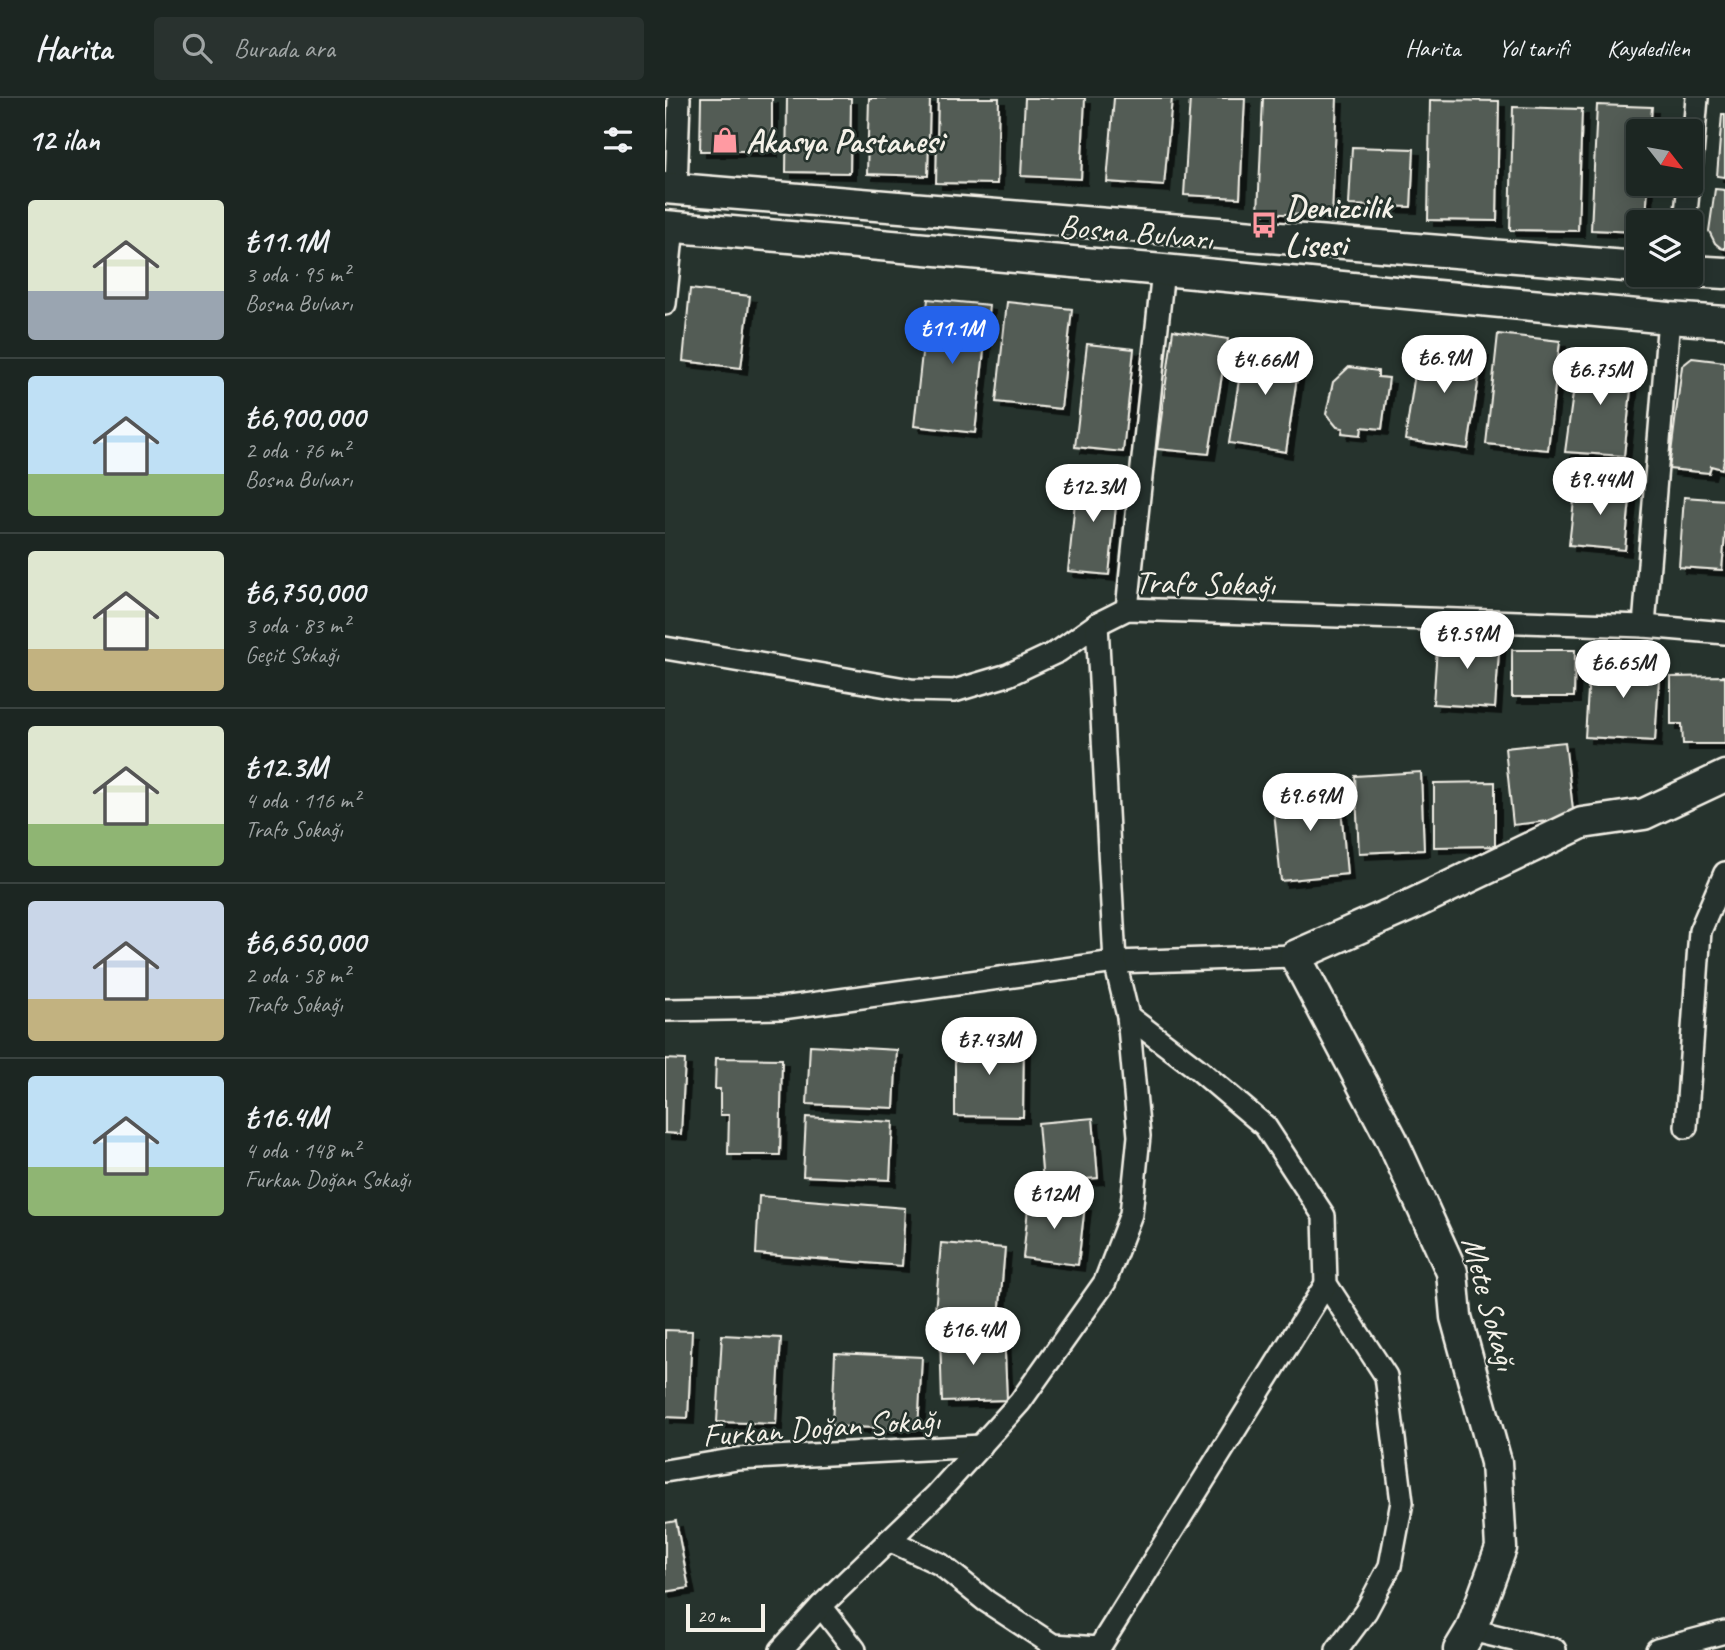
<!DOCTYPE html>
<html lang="tr">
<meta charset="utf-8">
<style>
:root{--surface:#1c2622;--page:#29322f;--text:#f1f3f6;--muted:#a0a5a5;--line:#3a4340;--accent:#2563eb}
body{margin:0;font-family:Caveat,sans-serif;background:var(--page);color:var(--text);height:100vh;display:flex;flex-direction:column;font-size:26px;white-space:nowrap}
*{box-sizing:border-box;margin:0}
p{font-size:23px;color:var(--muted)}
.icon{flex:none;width:38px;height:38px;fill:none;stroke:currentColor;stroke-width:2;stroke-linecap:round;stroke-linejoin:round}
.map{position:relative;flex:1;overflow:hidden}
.side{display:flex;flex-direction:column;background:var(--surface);width:665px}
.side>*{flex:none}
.needle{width:46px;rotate:121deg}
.controls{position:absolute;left:961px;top:21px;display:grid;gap:14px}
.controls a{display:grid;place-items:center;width:77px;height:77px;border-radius:7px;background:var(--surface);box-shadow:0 4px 18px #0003,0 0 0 2px var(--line);font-size:35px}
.scale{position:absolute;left:21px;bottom:18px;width:79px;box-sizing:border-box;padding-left:7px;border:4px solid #f4f1e8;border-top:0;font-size:19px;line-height:24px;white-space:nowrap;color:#f4f1e8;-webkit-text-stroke:5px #26332d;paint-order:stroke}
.price{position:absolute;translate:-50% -60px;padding:0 16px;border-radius:24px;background:#fff;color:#222;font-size:23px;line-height:46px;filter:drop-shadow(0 2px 4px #0008)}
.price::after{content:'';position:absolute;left:50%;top:42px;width:21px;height:16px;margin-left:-10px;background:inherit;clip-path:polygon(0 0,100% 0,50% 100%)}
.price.active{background:var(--accent);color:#fff}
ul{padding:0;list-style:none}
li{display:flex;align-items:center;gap:21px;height:175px;padding:0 28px}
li+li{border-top:2px solid var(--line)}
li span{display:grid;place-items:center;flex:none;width:196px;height:140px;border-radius:7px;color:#555}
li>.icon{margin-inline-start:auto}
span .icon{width:84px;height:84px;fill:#fffc;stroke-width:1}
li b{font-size:30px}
h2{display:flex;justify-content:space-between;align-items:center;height:84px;padding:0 28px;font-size:30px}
header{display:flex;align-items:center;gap:42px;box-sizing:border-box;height:98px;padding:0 35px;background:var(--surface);border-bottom:2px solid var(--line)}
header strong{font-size:33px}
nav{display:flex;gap:38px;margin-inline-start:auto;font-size:24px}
.search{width:490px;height:63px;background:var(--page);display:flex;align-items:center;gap:18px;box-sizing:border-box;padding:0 24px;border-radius:7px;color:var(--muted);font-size:26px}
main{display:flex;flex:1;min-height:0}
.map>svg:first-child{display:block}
.building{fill:#525c55;stroke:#f4f1e8;stroke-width:2;filter:url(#shadow)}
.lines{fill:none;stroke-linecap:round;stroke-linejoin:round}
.street-casing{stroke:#f4f1e8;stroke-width:26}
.secondary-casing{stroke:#f4f1e8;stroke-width:35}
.street{stroke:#26332d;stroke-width:21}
.secondary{stroke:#26332d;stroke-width:30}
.labels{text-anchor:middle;stroke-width:5;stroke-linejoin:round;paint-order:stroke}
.poi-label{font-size:33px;font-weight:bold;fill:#f4f1e8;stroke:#26332d;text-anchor:start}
.street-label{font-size:33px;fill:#f4f1e8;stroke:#26332d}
</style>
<header>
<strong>Harita</strong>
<div class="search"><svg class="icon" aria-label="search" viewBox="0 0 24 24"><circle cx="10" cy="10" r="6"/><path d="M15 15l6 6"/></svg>Burada ara</div>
<nav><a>Harita</a><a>Yol tarifi</a><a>Kaydedilen</a></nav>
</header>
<main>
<section class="side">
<h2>12 ilan<svg class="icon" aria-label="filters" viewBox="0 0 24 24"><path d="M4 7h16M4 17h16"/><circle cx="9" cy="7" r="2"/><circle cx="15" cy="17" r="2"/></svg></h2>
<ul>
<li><span style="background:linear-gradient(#dfe7d0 65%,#9aa5b1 0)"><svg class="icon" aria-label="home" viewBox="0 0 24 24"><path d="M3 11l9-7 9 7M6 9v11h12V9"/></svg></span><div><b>₺11.1M</b><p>3 oda · 95 m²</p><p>Bosna Bulvarı</p></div></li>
<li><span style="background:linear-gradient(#bfe0f5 70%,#8fb573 0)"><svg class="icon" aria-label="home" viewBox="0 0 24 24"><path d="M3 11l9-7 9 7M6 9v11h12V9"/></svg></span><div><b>₺6,900,000</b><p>2 oda · 76 m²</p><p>Bosna Bulvarı</p></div></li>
<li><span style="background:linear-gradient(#dfe7d0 70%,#c2b280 0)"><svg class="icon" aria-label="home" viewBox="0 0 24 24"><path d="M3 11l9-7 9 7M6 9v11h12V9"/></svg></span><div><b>₺6,750,000</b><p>3 oda · 83 m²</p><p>Geçit Sokağı</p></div></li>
<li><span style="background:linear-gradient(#dfe7d0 70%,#8fb573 0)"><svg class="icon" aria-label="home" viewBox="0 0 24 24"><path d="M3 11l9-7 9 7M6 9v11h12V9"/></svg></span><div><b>₺12.3M</b><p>4 oda · 116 m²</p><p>Trafo Sokağı</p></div></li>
<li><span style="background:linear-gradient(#c9d6e8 70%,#c2b280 0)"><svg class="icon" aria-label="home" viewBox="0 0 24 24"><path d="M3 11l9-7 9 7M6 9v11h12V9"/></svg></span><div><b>₺6,650,000</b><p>2 oda · 58 m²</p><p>Trafo Sokağı</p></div></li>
<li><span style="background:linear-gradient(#bfe0f5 65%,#8fb573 0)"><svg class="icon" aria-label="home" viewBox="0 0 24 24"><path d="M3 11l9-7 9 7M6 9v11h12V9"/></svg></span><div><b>₺16.4M</b><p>4 oda · 148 m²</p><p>Furkan Doğan Sokağı</p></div></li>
</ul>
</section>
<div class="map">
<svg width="1060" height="1552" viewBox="0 0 1060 1552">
<defs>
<filter id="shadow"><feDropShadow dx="6" dy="6" stdDeviation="0" flood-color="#0009"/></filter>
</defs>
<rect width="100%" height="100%" fill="#26332d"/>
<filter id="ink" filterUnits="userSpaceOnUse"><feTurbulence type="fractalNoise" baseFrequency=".0143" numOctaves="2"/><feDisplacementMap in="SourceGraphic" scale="14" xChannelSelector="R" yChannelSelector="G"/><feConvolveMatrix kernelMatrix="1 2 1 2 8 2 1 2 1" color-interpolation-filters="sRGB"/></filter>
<g filter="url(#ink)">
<g class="building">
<path d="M36,0H107V53H35Z"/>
<path d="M122,0H186L185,75L121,74Z"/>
<path d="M204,0H265L263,78L202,76Z"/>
<path d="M273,0H334L332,86L271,85Z"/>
<path d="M360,0H420L416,81L356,78Z"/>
<path d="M449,0H507L499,88L442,84Z"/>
<path d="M525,0H580L575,100L519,97Z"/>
<path d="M598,0H672L667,118L593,115Z"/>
<path d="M765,2L834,3L832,123L763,122Z"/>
<path d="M932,7L987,9L985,33H973V86H983L981,124H973V134L926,132Z"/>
<path d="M848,9L917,11L913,133L845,132Z"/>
<path d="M1057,16H1060V79L1052,78Z"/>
<path d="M687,49L749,51L746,109L684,107Z"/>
<path d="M1050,91L1060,92V151L1056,150L1050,145L1044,133Z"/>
<path d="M25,191L85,198L76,270L18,263Z"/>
<path d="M263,201L324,207L310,335L249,328Z"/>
<path d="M342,204L407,211L396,311L331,304Z"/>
<path d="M508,232L563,241L544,356L492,351Z"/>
<path d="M833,236L895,243L883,352L821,346Z"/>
<path d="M755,242L818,252L803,351L740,342Z"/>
<path d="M580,244L636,252L621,354L564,345Z"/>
<path d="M422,246L469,251L458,354L410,349Z"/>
<path d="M913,259L969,263L959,358L900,354Z"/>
<path d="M1027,260L1060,264V358L1057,371L1046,368L1044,375L1004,371L1017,268Z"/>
<path d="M684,269L713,273V279L724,280L717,331L697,329L696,337L677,335L678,330L672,329L661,316L668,284Z"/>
<path d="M413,374L454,378L444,477L403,473Z"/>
<path d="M911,385L966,391L960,452L904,447Z"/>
<path d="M1019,399L1060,402V437L1057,472L1014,469Z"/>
<path d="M773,536L835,540L830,610L768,606Z"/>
<path d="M847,552H910L909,599H847Z"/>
<path d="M925,561L995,565L990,643L920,639Z"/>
<path d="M1060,578V646H1018L1017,626H1006V579Z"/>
<path d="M900,644L909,720L848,727L840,650Z"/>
<path d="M756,674L759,752L694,755L690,678Z"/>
<path d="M830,684V748L769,749V685Z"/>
<path d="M674,687L682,776L616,783L607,693Z"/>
<path d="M290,939L359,940L358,1019L290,1018Z"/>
<path d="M145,947L232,952L229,1010L142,1006Z"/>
<path d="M51,960L117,961L115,1057H63L64,1017H55V991H50Z"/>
<path d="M0,961L20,962L16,1036L0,1035Z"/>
<path d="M141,1019L228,1024L225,1082L138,1078Z"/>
<path d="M428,1020L433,1080L378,1084L373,1025Z"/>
<path d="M94,1098L240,1110L237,1168L91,1156Z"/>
<path d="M364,1100L420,1107L413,1167L358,1160Z"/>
<path d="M276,1145L340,1150L334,1219L270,1214Z"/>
<path d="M0,1232L27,1233L23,1320L0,1319Z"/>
<path d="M339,1233L342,1302L277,1304L275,1236Z"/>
<path d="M57,1237L116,1240L111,1326L52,1324Z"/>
<path d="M170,1255L257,1259L253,1332L167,1328Z"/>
<path d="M11,1423L24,1490L0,1494V1425Z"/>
</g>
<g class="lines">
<g class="street-casing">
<g id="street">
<path d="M1026,69L1032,0"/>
<path d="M11,92L14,0"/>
<path d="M1020,124L1024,86"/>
<path d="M0,206L8,129"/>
<path d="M462,511L498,172"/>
<path d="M979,528L1004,220"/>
<path d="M0,550L246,592L289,593L343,577L394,553L432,526L462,511L979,528L1060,535"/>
<path d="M0,912L117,910L450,864L630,858"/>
<path d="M463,918L534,972L600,1028L659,1118L661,1186L721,1278L737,1404L725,1468L701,1513L672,1552"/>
<path d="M1021,1029L1035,833L1060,775"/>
<path d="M0,1373L72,1361L316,1348"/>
<path d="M224,1442L275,1466L321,1503L388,1547L434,1550L661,1186"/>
<path d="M156,1508L190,1552"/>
<path d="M806,1532L890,1552"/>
<path d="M116,1552L156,1508L271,1397L355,1304L440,1184L466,1116L474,1038L463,918L450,864L432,526"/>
<path d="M992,1552L1060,1534"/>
</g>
</g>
<g class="secondary-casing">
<g id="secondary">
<path d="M0,90L973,169"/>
<path d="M0,128L498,172L1004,220L1060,224"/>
<path d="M1026,173L1060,175"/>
<path d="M794,1552L806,1532L836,1450L831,1364L791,1219L787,1174L727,1042L630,858L748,806L917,725L979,716L1060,678"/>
</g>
</g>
<use href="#street" class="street"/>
<use href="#secondary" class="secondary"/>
</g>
</g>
<defs>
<g id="shop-bare" transform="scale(2.1)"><path d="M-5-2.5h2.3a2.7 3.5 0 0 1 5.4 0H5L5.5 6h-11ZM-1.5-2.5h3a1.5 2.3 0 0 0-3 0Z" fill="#ff9aa2" stroke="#26332d" stroke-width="2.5" paint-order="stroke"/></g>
<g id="bus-bare" transform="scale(2.1)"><path d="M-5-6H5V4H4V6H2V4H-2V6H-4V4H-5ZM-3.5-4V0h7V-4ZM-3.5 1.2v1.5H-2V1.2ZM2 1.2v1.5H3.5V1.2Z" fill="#ff9aa2" stroke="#26332d" stroke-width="2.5" paint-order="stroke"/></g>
</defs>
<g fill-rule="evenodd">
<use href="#shop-bare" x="60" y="42"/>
<use href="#bus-bare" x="599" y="127"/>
</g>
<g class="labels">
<g class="poi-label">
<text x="81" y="54">Akasya Pastanesi</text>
<text x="620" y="120">Denizcilik<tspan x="620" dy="38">Lisesi</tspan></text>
</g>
<g class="street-label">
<text transform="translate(471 133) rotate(5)" y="12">Bosna Bulvarı</text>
<text transform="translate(540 484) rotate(1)" y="12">Trafo Sokağı</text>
<text transform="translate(826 1205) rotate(75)" y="12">Mete Sokağı</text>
<text transform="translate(156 1328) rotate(-4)" y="12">Furkan Doğan Sokağı</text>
</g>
</g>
</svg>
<div class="controls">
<a><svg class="needle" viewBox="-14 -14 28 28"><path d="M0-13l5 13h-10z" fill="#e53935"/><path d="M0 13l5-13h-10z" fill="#a0a5a5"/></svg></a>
<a><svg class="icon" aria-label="layers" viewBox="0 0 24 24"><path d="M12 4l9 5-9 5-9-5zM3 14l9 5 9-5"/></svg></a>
</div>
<div class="scale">20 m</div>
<b class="price active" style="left:287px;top:268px">₺11.1M</b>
<b class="price" style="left:779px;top:297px">₺6.9M</b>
<b class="price" style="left:600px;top:299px">₺4.66M</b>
<b class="price" style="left:935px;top:309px">₺6.75M</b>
<b class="price" style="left:935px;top:419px">₺9.44M</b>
<b class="price" style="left:428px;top:426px">₺12.3M</b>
<b class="price" style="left:802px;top:573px">₺9.59M</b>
<b class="price" style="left:958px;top:602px">₺6.65M</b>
<b class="price" style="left:645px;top:735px">₺9.69M</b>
<b class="price" style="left:324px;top:979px">₺7.43M</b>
<b class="price" style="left:389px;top:1133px">₺12M</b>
<b class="price" style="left:308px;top:1269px">₺16.4M</b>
</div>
</main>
